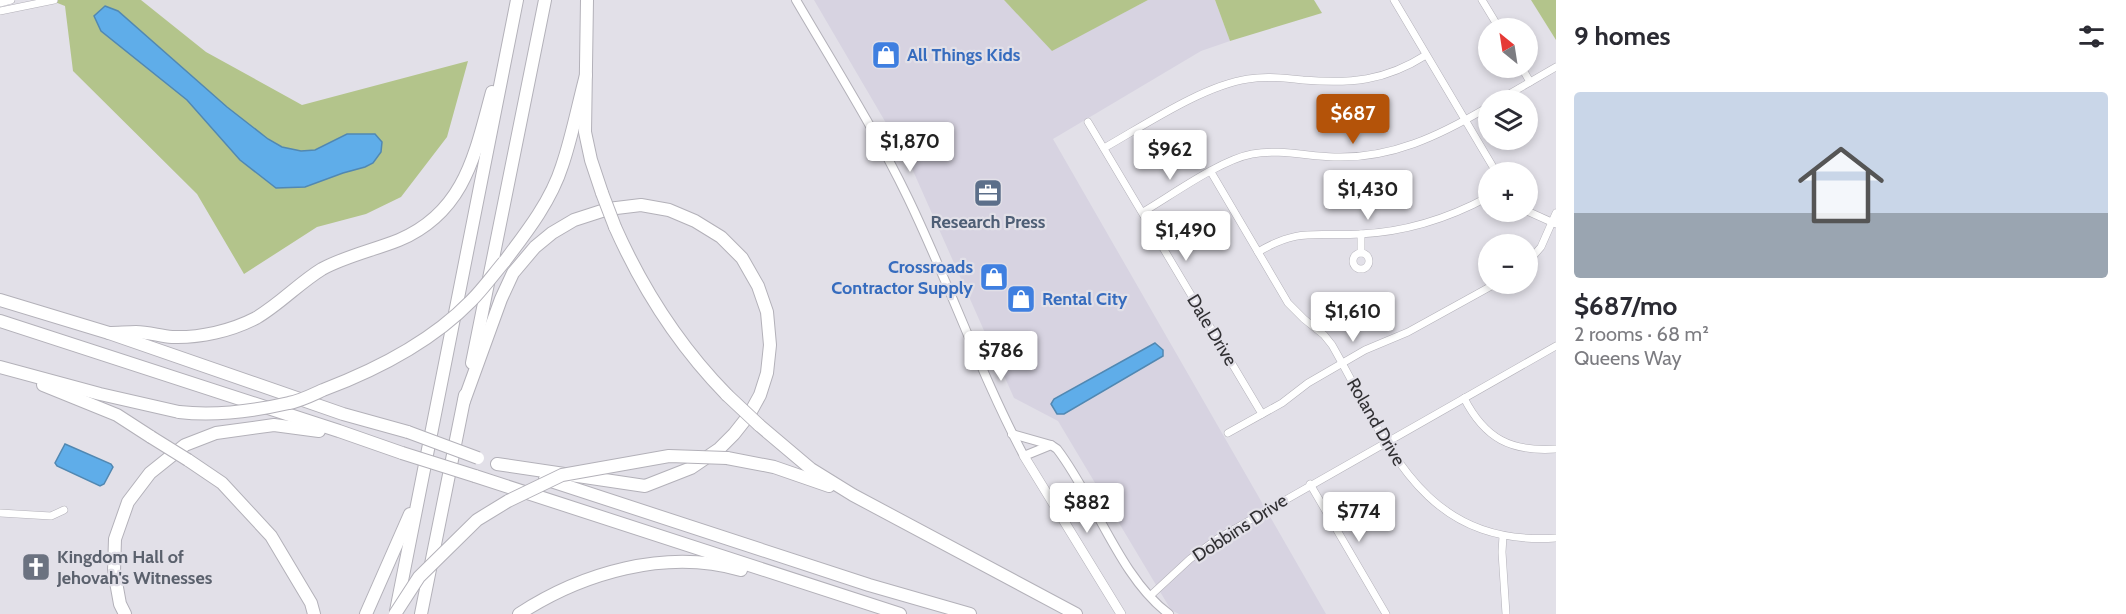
<!DOCTYPE html>
<meta charset="utf-8">
<style>
:root{--surface:#fff;--page:#f2f2f3;--text:#2b2b33;--muted:#7c7c81;--accent:#b45309}
body{margin:0;font-family:Cabin,sans-serif;background:var(--page);color:var(--text);height:100vh;display:flex;flex-direction:column;font-size:22px;white-space:nowrap}
*{box-sizing:border-box;margin:0}
p{font-size:20px;color:var(--muted)}
.icon{flex:none;width:33px;height:33px;fill:none;stroke:currentColor;stroke-width:2;stroke-linecap:round;stroke-linejoin:round}
.map{position:relative;flex:1;overflow:hidden}
.sheet{display:flex;flex-direction:column;background:var(--surface);width:570px}
.sheet>*{flex:none}
.needle{width:39px;rotate:330deg}
.fabs{position:absolute;left:1478px;top:18px;display:grid;gap:12px}
.fabs a{display:grid;place-items:center;width:60px;height:60px;border-radius:50%;background:var(--surface);box-shadow:0 3px 9px #0003;font-size:30px}
.price{position:absolute;translate:-50% -51px;padding:0 14px;border-radius:6px;background:#fff;color:#222;font-size:20px;line-height:39px;filter:drop-shadow(0 2px 3px #0008)}
.price::after{content:'';position:absolute;left:50%;top:36px;width:18px;height:14px;margin-left:-9px;background:inherit;clip-path:polygon(0 0,100% 0,50% 100%)}
.price.active{background:var(--accent);color:#fff}
ul{padding:0;list-style:none}
li{display:grid;align-content:center;gap:12px;height:318px;padding:0 18px}
li span{display:grid;place-items:center;height:186px;border-radius:6px;color:#555}
li>.icon{margin-inline-start:auto}
span .icon{width:108px;height:108px;fill:#fffc;stroke-width:1}
li b{font-size:26px}
h2{display:flex;justify-content:space-between;align-items:center;height:72px;padding:0 18px;font-size:26px}
main{display:flex;flex:1;min-height:0}
.map>svg:first-child{display:block}
.built{fill:#d7d3e1}
.green{fill:#b3c48b}
.water{fill:#5fade9;stroke:#5188b2;stroke-width:1.5}
.lines{fill:none;stroke-linecap:round;stroke-linejoin:round}
.minor-casing{stroke:#b3b1b9;stroke-width:8}
.tertiary-casing{stroke:#b3b1b9;stroke-width:10}
.secondary-casing{stroke:#b3b1b9;stroke-width:10}
.motorway-casing{stroke:#b3b1b9;stroke-width:14}
.minor{stroke:#fff;stroke-width:7}
.tertiary{stroke:#fff;stroke-width:8}
.secondary{stroke:#fff;stroke-width:9}
.motorway{stroke:#fff;stroke-width:12}
.motorway-bridge-casing{stroke:#b3b1b9;stroke-width:14;stroke-linecap:butt}
.motorway-bridge{stroke:#fff;stroke-width:12}
.labels{text-anchor:middle;stroke-width:4.5;stroke-linejoin:round;paint-order:stroke}
.shop-label{font-size:18px;font-weight:bold;fill:#366cbe;stroke:#e2e0e8;text-anchor:start}
.service-label{font-size:18px;font-weight:bold;fill:#4e5e75;stroke:#e2e0e8}
.street-label{font-size:18px;fill:#313033;stroke:#e2e0e8}
.worship-label{font-size:18px;font-weight:bold;fill:#5b616d;stroke:#e2e0e8;text-anchor:start}
</style>
<main>
<div class="map">
<svg width="1556" height="614" viewBox="0 0 1556 614">
<rect width="100%" height="100%" fill="#e2e0e8"/>
<path class="built" d="M814,0H1004L1052,50L1148,0H1215L1230,41L1201,51L1053,139L1326,614H1179L1171,610L1058,421L1014,398L910,164Z"/>
<g class="green">
<path d="M50,0H141L206,52L302,105L468,61L447,137L401,197L366,214L317,227L244,274L197,194L73,71L65,6Z"/>
<path d="M1004,0H1148L1052,51Z"/>
<path d="M1215,0H1314L1322,13L1230,41Z"/>
<path d="M1531,0H1556V40Z"/>
</g>
<g class="water">
<path d="M105,6L118,11L227,107L268,139L282,147L301,151L315,150L347,134H375L382,142L381,152L373,163L365,167L343,173L305,187L276,188L240,160L187,100L101,31L94,16Z"/>
<path d="M1155,343L1163,350V356L1064,414H1057L1051,404L1054,399Z"/>
<path d="M65,444L111,464L113,467L104,484L100,486L57,466L55,463Z"/>
</g>
<g class="lines">
<g class="minor-casing">
<g id="minor">
<path d="M1394,0L1496,172"/>
<path d="M1482,0L1499,28"/>
<path d="M0,3L11,0"/>
<path d="M0,11L54,0"/>
<path d="M1522,68L1530,82"/>
<path d="M1499,100L1556,67"/>
<path d="M1088,122L1262,414"/>
<path d="M1104,148C1145,125 1202,86 1248,79C1266,76 1285,78 1303,80C1351,84 1385,81 1426,55"/>
<path d="M1211,172L1288,303L1304,319L1324,335L1332,345C1388,443 1421,547 1556,538"/>
<path d="M1527,211L1556,224"/>
<path d="M1143,212C1172,195 1220,160 1252,154C1278,149 1307,156 1334,157C1391,159 1439,136 1488,107"/>
<path d="M1361,234V253"/>
<path d="M1258,252C1300,227 1315,237 1360,234C1404,232 1449,218 1488,197"/>
<circle cx="1361" cy="261" r="8"/>
<path d="M1527,263L1541,247L1556,213"/>
<path d="M1464,398C1485,439 1511,452 1556,449"/>
<path d="M1228,433L1282,403L1308,383L1365,350L1408,332L1495,284"/>
<path d="M1310,484L1386,614"/>
<path d="M0,513L51,516L64,510"/>
<path d="M1503,536L1502,552L1506,614"/>
<path d="M1150,596L1190,559L1217,539L1556,346"/>
</g>
</g>
<g class="tertiary-casing">
<g id="tertiary">
<path d="M796,0C834,65 875,130 908,198C949,283 980,373 1024,456L1051,445L1057,449C1095,498 1120,578 1169,614"/>
<path d="M1012,434L1051,445"/>
</g>
</g>
<g class="secondary-casing">
<path id="secondary" d="M1024,456L1121,614"/>
</g>
<g class="motorway-casing">
<g id="motorway">
<path d="M587,0L585,132L591,160L602,193"/>
<path d="M615,227C643,290 679,346 727,395"/>
<path d="M504,262C526,233 551,201 562,166C572,137 578,105 586,75"/>
<path d="M0,300L109,333L343,414L408,432"/>
<path d="M0,321L339,431L402,453"/>
<path d="M109,333C118,333 127,332 136,332C148,332 160,336 172,337C200,338 231,331 256,318C280,304 299,283 322,269C346,256 374,250 399,240C465,212 475,154 492,92"/>
<path d="M472,363L545,0"/>
<path d="M0,367L100,394L179,412"/>
<path d="M43,385L117,415L151,437"/>
<path d="M464,401L501,299L513,273L535,247L552,233L574,220L608,209L641,205L669,210L695,221L721,237L742,258L758,286L767,312L770,345L767,373L760,395L749,415L734,434L719,449L691,468L645,486L497,464"/>
<path d="M759,425L811,469L853,495L1076,614"/>
<path d="M727,458L774,467L829,486"/>
<path d="M188,460L222,483L271,536L311,603L314,614"/>
<path d="M475,476L900,614"/>
<path d="M545,479L869,585L970,614"/>
<path d="M396,611L517,0"/>
<path d="M125,614L120,604L114,571L115,539L128,502L150,473L185,445L216,433L274,425L319,431"/>
<path d="M366,614L410,514"/>
<path d="M421,614L465,395"/>
<path d="M519,614C582,573 666,548 741,570"/>
</g>
</g>
<use href="#minor" class="minor"/>
<use href="#tertiary" class="tertiary"/>
<use href="#secondary" class="secondary"/>
<use href="#motorway" class="motorway"/>
<g class="motorway-bridge-casing">
<g id="motorway-bridge">
<path d="M602,193L615,227"/>
<path d="M727,395L759,425"/>
<path d="M179,412C214,416 254,411 289,403C300,401 312,395 323,390C376,370 431,342 471,301C483,289 493,275 504,262"/>
<path d="M408,432L478,458"/>
<path d="M151,437L188,460"/>
<path d="M402,453L475,476"/>
<path d="M395,614L419,577L477,520L508,501L562,475L669,456L727,458"/>
</g>
</g>
<use href="#motorway-bridge" class="motorway-bridge"/>
</g>
<defs>
<g id="shop-square" transform="scale(1.5)"><rect x="-9" y="-9" width="18" height="18" rx="4" fill="#3f7fe0" stroke="#e2e0e8"/><path d="M-5-2.5h2.3a2.7 3.5 0 0 1 5.4 0H5L5.5 6h-11ZM-1.5-2.5h3a1.5 2.3 0 0 0-3 0Z" fill="#fff"/></g>
<g id="office-square" transform="scale(1.5)"><rect x="-9" y="-9" width="18" height="18" rx="4" fill="#5c6f8a" stroke="#e2e0e8"/><path d="M-6-3h4V-5.5h4V-3h4V5H-6ZM-1-4.5V-3h2v-1.5ZM-6 0V1H6V0Z" fill="#fff"/></g>
<g id="church-square" transform="scale(1.5)"><rect x="-9" y="-9" width="18" height="18" rx="4" fill="#6b7280" stroke="#e2e0e8"/><path d="M-1.2-6h2.4v3.5h3.3v2.4h-3.3V6h-2.4V-.1h-3.3v-2.4h3.3Z" fill="#fff"/></g>
</defs>
<g fill-rule="evenodd">
<use href="#shop-square" x="886" y="55"/>
<use href="#office-square" x="988" y="193"/>
<use href="#shop-square" x="994" y="277"/>
<use href="#shop-square" x="1021" y="299"/>
<use href="#church-square" x="36" y="567"/>
</g>
<g class="labels">
<g class="shop-label">
<text x="907" y="61">All Things Kids</text>
<text x="973" y="273" text-anchor="end">Crossroads<tspan x="973" dy="21">Contractor Supply</tspan></text>
<text x="1042" y="305">Rental City</text>
</g>
<g class="service-label">
<text x="988" y="228">Research Press</text>
</g>
<g class="street-label">
<text transform="translate(1212 330) rotate(59)" y="6">Dale Drive</text>
<text transform="translate(1376 422) rotate(60)" y="6">Roland Drive</text>
<text transform="translate(1240 528) rotate(-33)" y="6">Dobbins Drive</text>
</g>
<g class="worship-label">
<text x="57" y="563">Kingdom Hall of<tspan x="57" dy="21">Jehovah's Witnesses</tspan></text>
</g>
</g>
</svg>
<div class="fabs">
<a><svg class="needle" viewBox="-14 -14 28 28"><path d="M0-13l5 13h-10z" fill="#e53935"/><path d="M0 13l5-13h-10z" fill="#7c7c81"/></svg></a>
<a><svg class="icon" aria-label="layers" viewBox="0 0 24 24"><path d="M12 4l9 5-9 5-9-5zM3 14l9 5 9-5"/></svg></a>
<a>+</a>
<a>−</a>
</div>
<b class="price active" style="left:1353px;top:145px">$687</b>
<b class="price" style="left:910px;top:173px">$1,870</b>
<b class="price" style="left:1170px;top:181px">$962</b>
<b class="price" style="left:1368px;top:221px">$1,430</b>
<b class="price" style="left:1186px;top:262px">$1,490</b>
<b class="price" style="left:1353px;top:343px">$1,610</b>
<b class="price" style="left:1001px;top:382px">$786</b>
<b class="price" style="left:1087px;top:534px">$882</b>
<b class="price" style="left:1359px;top:543px">$774</b>
</div>
<section class="sheet">
<h2>9 homes<svg class="icon" aria-label="filters" viewBox="0 0 24 24"><path d="M4 7h16M4 17h16"/><circle cx="9" cy="7" r="2"/><circle cx="15" cy="17" r="2"/></svg></h2>
<ul>
<li><span style="background:linear-gradient(#c9d6e8 65%,#9aa5b1 0)"><svg class="icon" aria-label="home" viewBox="0 0 24 24"><path d="M3 11l9-7 9 7M6 9v11h12V9"/></svg></span><div><b>$687/mo</b><p>2 rooms · 68 m²</p><p>Queens Way</p></div></li>
</ul>
</section>
</main>
